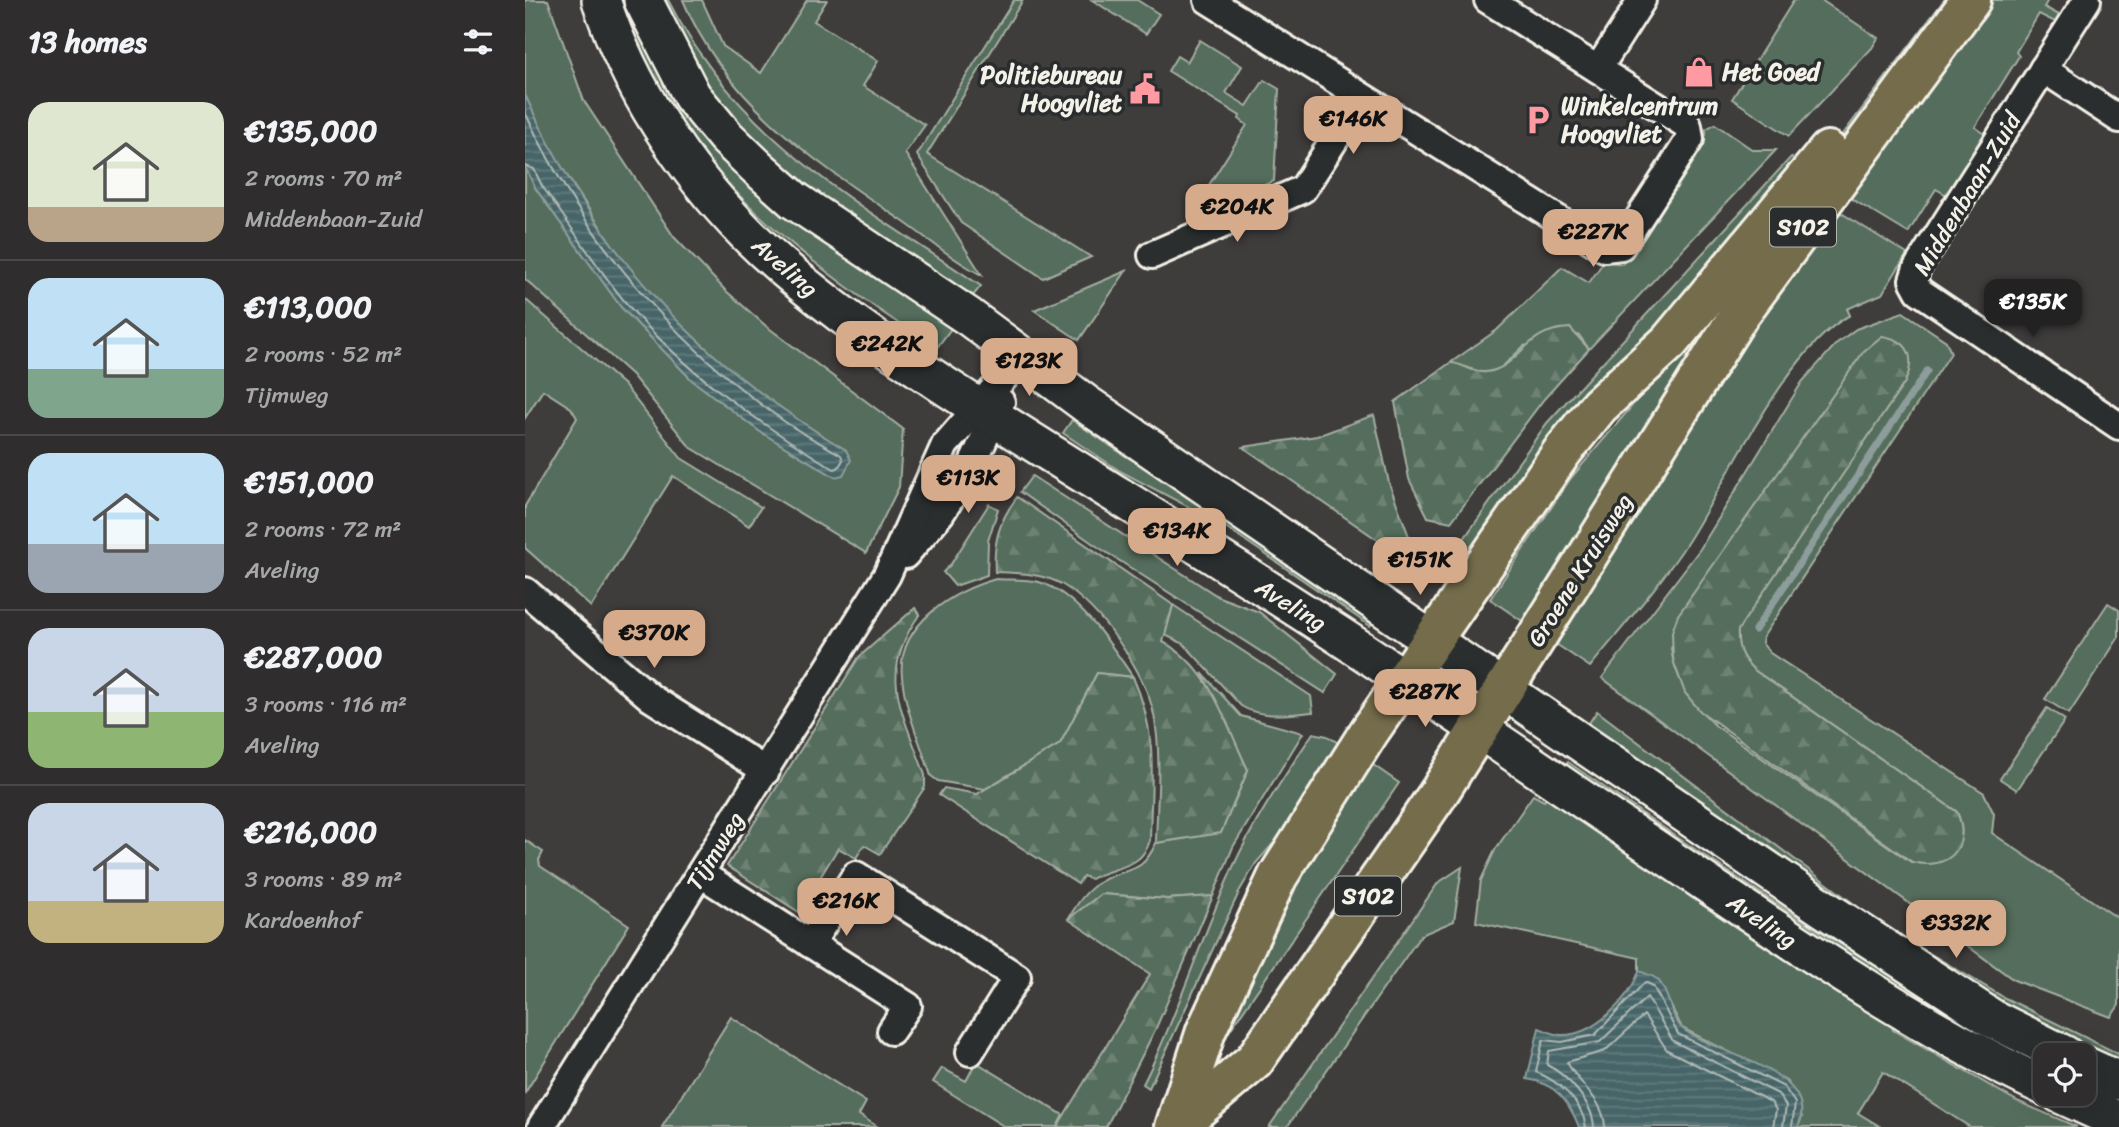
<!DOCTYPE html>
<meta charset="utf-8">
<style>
:root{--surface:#2f2d2d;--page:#373535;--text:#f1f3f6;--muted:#a7a8aa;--line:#4a4949;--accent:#d6ab8b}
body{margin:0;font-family:Sriracha,sans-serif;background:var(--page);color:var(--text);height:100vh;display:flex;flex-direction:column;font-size:26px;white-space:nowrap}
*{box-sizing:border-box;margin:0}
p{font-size:23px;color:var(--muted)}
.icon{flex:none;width:38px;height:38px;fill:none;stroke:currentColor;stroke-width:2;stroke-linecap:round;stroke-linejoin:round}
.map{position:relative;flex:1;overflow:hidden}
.panel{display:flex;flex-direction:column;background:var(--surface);width:525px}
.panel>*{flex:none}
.buttons{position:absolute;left:1508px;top:1043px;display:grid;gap:14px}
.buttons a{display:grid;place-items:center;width:63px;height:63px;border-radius:14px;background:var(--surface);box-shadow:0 7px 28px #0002,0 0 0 2px var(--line);font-size:35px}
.price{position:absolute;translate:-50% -60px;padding:0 16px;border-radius:14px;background:var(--accent);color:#111;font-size:23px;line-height:46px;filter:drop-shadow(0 2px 4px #0008)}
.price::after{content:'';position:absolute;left:50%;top:42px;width:21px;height:16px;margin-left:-10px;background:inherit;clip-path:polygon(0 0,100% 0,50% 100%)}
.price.selected{background:#222;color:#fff}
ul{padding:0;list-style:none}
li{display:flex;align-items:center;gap:21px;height:175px;padding:0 28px}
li+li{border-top:2px solid var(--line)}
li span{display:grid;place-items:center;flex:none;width:196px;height:140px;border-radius:21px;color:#555}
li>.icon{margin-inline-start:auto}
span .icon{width:84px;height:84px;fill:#fffc;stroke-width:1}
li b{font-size:30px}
h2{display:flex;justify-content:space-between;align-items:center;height:84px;padding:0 28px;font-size:30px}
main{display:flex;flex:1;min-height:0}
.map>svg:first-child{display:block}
.grass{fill:#556d5b;stroke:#a4afa2;stroke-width:2;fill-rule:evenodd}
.forest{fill:url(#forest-firs);stroke:#a4afa2;stroke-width:2}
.water{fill:url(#water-rules);stroke:#8c9d9b;stroke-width:2}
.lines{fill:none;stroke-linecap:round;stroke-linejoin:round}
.shore{stroke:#afb9b5;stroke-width:2}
.stream{stroke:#8c9d9b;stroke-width:7}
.minor-casing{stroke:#f4f1e8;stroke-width:32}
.secondary-casing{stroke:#f4f1e8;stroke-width:42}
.primary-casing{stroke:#f4f1e8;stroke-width:44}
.minor{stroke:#2a2d2e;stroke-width:26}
.secondary{stroke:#2a2d2e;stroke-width:37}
.primary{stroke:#746c4b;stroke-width:38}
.labels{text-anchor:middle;stroke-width:7;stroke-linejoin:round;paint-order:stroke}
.shield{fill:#2a2d2e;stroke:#b7b6b0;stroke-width:2}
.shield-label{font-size:23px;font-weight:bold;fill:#f4f1e8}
.poi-label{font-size:24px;font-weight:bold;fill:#f4f1e8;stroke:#2a2d2e;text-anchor:start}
.street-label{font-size:24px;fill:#f4f1e8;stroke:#2a2d2e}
</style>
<main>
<section class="panel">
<h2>13 homes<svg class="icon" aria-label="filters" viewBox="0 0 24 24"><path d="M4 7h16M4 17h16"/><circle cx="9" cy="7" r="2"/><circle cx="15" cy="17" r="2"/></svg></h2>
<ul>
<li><span style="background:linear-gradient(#dfe7d0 75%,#b9a48a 0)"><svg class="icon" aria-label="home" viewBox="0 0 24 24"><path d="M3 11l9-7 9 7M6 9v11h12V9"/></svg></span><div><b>€135,000</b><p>2 rooms · 70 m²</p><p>Middenbaan-Zuid</p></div></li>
<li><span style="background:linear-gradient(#bfe0f5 65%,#7fa58c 0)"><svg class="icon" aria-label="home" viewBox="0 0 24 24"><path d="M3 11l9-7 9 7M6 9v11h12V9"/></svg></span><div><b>€113,000</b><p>2 rooms · 52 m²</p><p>Tijmweg</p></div></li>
<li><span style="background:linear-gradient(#bfe0f5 65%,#9aa5b1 0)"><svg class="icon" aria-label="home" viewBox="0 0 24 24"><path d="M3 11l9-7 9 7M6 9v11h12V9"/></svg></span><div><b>€151,000</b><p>2 rooms · 72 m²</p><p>Aveling</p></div></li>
<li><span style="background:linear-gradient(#c9d6e8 60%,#8fb573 0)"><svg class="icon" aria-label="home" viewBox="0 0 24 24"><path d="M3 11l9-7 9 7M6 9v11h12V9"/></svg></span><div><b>€287,000</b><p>3 rooms · 116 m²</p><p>Aveling</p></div></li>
<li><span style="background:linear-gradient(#c9d6e8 70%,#c2b280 0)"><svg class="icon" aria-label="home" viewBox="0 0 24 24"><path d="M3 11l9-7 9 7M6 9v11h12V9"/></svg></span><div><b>€216,000</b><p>3 rooms · 89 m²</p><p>Kardoenhof</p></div></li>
</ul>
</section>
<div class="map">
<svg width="1594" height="1127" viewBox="0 0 1594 1127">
<defs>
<pattern id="forest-firs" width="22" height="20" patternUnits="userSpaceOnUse" patternTransform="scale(1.75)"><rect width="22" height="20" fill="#556d5b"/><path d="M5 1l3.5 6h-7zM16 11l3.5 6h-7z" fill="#6e8273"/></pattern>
<pattern id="water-rules" width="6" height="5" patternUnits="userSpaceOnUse" patternTransform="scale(1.75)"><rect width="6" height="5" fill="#476568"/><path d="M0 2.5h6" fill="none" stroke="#627c7e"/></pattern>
</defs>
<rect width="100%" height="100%" fill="#3f3c3c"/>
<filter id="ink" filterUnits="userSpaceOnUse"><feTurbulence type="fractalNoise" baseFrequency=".0143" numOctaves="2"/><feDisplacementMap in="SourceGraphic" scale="14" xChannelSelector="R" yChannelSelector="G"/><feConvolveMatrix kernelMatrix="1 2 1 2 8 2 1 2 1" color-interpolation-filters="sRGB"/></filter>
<g filter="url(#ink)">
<g class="grass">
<path d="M0,0H23L59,101L149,237L200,290L241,326L378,429L374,487L341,553L165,447L107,375L0,279V167L11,189L96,307L167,380L234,431L310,477L321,450L261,415L194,362L134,305L97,260L24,148L0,95Z"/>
<path d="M87,0H106L126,43L427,327L411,349C312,282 210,212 144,108C123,74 106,36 87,0Z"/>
<path d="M134,0H143C215,141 330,201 456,286L447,297C355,235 253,178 185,88C164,61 150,30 134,0Z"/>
<path d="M158,0H177L198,46L236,73L282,0H302L289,21L353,61L338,86L400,125L380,153L457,275C428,261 400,236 373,218C285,158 200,101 158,0Z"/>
<path d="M489,0H498L402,154L566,257L518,278L436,223L392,155Z"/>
<path d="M567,0H612L634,14L621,34Z"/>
<path d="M1269,0H1296L1353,38L1347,48L1264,136L1207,99Z"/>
<path d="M1419,0H1435L1312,165L1300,158Z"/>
<path d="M1452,0H1523L1519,7L1534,15L1530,22L1514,14L1491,52L1494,56L1450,127L1464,137L1427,198L1411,189L1383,233L1312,190Z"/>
<path d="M675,40L717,66L701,93L722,106L739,80L754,89L749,181L665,215L722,125L714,119L715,116L643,71L652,56L662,62Z"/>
<path d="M1190,124L1228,150H1251L1064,349L1054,335L999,346L975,369L960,373L925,363L972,330L1037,267L1064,283L1079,261L1097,264L1105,257L1181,135V129Z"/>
<path d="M1266,157L1279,167L934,574L918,563L935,544L1022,423Z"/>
<path d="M1280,191L1006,627L965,599L1046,478L1144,362Z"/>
<path d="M1302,204L1382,254L1357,294L1322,309L1325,315C1263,348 1203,478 1164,540C1135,585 1099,625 1065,667L1028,642Z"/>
<path d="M601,271L554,340L509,310Z"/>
<path d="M0,299L99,385L156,458L236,507L224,526L148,476L66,607L0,548V506L52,418L46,408L18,390L0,418Z"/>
<path d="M1378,312L1421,341L1426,353L1238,637L1237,643L1245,653L1459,793L1469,814L1467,833L1594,919V1005L1586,1017L1489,980L1077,678L1175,549L1277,382L1312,343L1331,329ZM1380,382L1212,630C1212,648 1216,658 1229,670L1432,812C1439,829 1438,839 1428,854L1386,862L1191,726C1168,705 1150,680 1146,648Z"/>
<path d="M547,420L602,457L703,513L852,617L845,626L696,524L595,471L538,433Z"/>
<path d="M507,476L694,597L734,612L812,674L800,693L570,545L495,492Z"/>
<path d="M464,504L473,509L463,541L462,575L430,586L418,572L426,564Z"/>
<path d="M471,579C485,580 501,579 514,582C551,592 588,647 608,677L572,673L535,744L460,789L413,781L406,776C396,744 380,710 377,677C371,625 429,590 471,579Z"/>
<path d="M1583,603L1594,610V637L1544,714L1520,699Z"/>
<path d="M648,605L786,696L788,712C764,714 737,719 716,706L659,644L640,635Z"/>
<path d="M677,673L716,716L778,733L708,847L688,896L642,899L577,894L543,919C552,904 560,891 575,882C602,865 615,878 631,843L696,832L723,770Z"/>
<path d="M1522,708L1540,720L1492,790L1475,779Z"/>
<path d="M1072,711L1336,909L1389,944L1480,998L1594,1054V1066L1467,1003L1062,726Z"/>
<path d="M788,733L802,736L815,744L761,829L731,863L715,890L624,1088L618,1084C653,1014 676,938 708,867C730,819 759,777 788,733Z"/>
<path d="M841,760L874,783L699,1039L727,958Z"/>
<path d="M1043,762C1197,869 1354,976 1521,1063V1081L1034,773Z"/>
<path d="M1028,792L1363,1012L1368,1030L1492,1101L1552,1127H1445L1358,1072L1333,1113L1356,1127H1273L1277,1117L1263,1082L1157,1028L1133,980L1114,971V958L951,922L956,880L970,850L1008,795L1019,801Z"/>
<path d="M0,840L18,852L14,860L15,866L104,925L0,1093Z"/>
<path d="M937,867L929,921L896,935L762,1127H744L913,883Z"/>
<path d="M206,1017L341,1102L334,1115L353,1127H137Z"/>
<path d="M451,1062L538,1115L532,1127H480L408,1082L417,1068L441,1081Z"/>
</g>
<g class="forest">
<path d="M1045,328L1064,349L1019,399L926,522L903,517L884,479L870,402L925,363C937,362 947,374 961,372C995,368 999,329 1045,328Z"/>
<path d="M1357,336C1385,340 1391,358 1380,382L1213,630C1212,648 1216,658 1229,670L1432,812C1447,848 1423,871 1387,862L1175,711L1160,693L1148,660L1147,632L1153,615L1339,351Z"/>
<path d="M849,415L864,483L891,555L876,556L718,447L792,436Z"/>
<path d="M492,497L648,605L638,642C686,667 701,724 723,770L696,833L631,843C632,801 637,756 629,715C620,671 576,609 538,585C517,573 493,573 470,572C468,542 474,521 492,497Z"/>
<path d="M390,608L395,614C351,674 378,712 400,775V787L355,854L339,845L331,858L313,848L274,912L202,866L334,657Z"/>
<path d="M572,673L608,677C634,736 626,778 625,840C617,870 588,866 566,879L558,876L553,884L414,795L419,788L452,794L535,744Z"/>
<path d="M576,894L642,899L688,896L631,1028L581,1127H532L625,974L543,919Z"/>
</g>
<g class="water">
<path d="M0,95C74,255 170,360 321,450L326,460L318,475L310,477L234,431L167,380L96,307L11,189L0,167Z"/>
<path d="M1114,971C1119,973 1129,976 1133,980C1145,993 1145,1018 1158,1029C1190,1055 1297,1070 1273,1127H1054C1044,1101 1030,1083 1002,1079L1014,1028C1020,1030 1028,1034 1035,1035C1068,1037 1105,999 1114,971Z"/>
</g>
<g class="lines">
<g class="shore">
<path d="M0,112C57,236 145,340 256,419C275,433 296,443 316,455L318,460L313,468L309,469C232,422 160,372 101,303C71,267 45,224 17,186L9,169L0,166"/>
<path d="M1061,1127C1057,1101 1033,1081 1011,1072L1018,1040L1037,1042L1070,1035L1120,982L1128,986L1153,1034L1259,1087L1270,1103L1267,1127"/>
<path d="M1069,1127C1068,1103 1042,1075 1022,1065L1024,1051L1075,1042L1122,997L1148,1041L1253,1094L1261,1106L1258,1127"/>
<path d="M1080,1127C1079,1099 1052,1083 1042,1062L1080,1051L1119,1015L1142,1050L1246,1102L1251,1110L1248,1127"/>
</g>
<path class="stream" d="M1230,630L1402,371"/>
<g class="minor-casing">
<g id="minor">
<path d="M683,0L1079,248L1096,246L1165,139L1163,126L963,0"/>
<path d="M1562,0L1392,268L1388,280L1394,291L1594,426"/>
<path d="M1073,69L1117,0"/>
<path d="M1518,69L1594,119"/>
<path d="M627,255L778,189L837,97"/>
<path d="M380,555L416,513L448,463L476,402"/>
<path d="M0,591L126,698L241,771"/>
<path d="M176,874L383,1006L366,1031"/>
<path d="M285,944L331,875L492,977L445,1052"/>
<path d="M16,1127L362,575L420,445L497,357"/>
</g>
</g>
<g class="secondary-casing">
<g id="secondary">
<path d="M76,0C104,86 157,168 221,233C279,291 349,339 417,384C549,470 684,550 815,636C938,717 1059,801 1181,883C1291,957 1401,1031 1521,1087"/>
<path d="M118,0L167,96L201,137L232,167L269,200L444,317L561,404L1298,908L1468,1019L1540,1055"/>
<path d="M1559,1065L1594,1081"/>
<path d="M1535,1094L1594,1121"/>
</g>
</g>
<g class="primary-casing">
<g id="primary">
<path d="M650,1127L681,1031L753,876L844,732L1037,452L1074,406L1144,342L1303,151"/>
<path d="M651,1127L729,1061L913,794L1214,315L1446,0"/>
</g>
</g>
<use href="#minor" class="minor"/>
<use href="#secondary" class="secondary"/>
<use href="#primary" class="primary"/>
</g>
</g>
<defs>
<g id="shop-bare" transform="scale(2.415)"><path d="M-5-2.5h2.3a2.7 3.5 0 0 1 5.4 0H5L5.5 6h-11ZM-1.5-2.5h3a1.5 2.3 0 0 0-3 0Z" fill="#ff9aa2" stroke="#2a2d2e" stroke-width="2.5" paint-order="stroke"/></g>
<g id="civic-bare" transform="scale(2.415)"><path d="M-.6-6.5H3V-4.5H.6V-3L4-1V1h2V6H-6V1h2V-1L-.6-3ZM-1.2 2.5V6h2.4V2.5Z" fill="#ff9aa2" stroke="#2a2d2e" stroke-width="2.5" paint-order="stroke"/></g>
<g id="parking-bare" transform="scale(2.415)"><path d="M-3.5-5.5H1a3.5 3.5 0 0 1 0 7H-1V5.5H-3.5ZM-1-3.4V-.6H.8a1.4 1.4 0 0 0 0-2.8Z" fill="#ff9aa2" stroke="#2a2d2e" stroke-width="2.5" paint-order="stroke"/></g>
</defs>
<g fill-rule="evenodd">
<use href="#shop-bare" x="1174" y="72"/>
<use href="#civic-bare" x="620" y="89"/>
<use href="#parking-bare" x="1013" y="120"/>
</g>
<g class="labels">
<g class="shield">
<rect x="1245" y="207.5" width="66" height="39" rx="5"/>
<rect x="810" y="876.5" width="66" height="39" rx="5"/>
</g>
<g class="shield-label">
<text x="1278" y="235">S102</text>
<text x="843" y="904">S102</text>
</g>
<g class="poi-label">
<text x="1197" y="80">Het Goed</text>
<text x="597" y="83" text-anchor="end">Politiebureau<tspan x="597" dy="28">Hoogvliet</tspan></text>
<text x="1036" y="114">Winkelcentrum<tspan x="1036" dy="28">Hoogvliet</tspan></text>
</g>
<g class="street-label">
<text transform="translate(1442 194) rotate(-59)" y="8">Middenbaan-Zuid</text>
<text transform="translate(260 267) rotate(41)" y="8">Aveling</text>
<text transform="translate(1055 570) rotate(-58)" y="8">Groene Kruisweg</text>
<text transform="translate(766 605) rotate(32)" y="8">Aveling</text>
<text transform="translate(190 851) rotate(-58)" y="8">Tijmweg</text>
<text transform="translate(1237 921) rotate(34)" y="8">Aveling</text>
</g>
</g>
</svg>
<div class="buttons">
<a><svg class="icon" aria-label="locate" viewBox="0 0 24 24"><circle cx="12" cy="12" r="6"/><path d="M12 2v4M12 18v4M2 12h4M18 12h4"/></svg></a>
</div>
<b class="price" style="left:828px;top:156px">€146K</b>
<b class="price" style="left:712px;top:244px">€204K</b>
<b class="price" style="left:1068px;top:269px">€227K</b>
<b class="price selected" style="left:1508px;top:339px">€135K</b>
<b class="price" style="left:362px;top:381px">€242K</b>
<b class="price" style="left:504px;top:398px">€123K</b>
<b class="price" style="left:443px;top:515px">€113K</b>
<b class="price" style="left:652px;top:568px">€134K</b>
<b class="price" style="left:895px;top:597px">€151K</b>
<b class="price" style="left:129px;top:670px">€370K</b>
<b class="price" style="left:900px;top:729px">€287K</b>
<b class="price" style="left:321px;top:938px">€216K</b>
<b class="price" style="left:1431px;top:960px">€332K</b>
</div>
</main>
